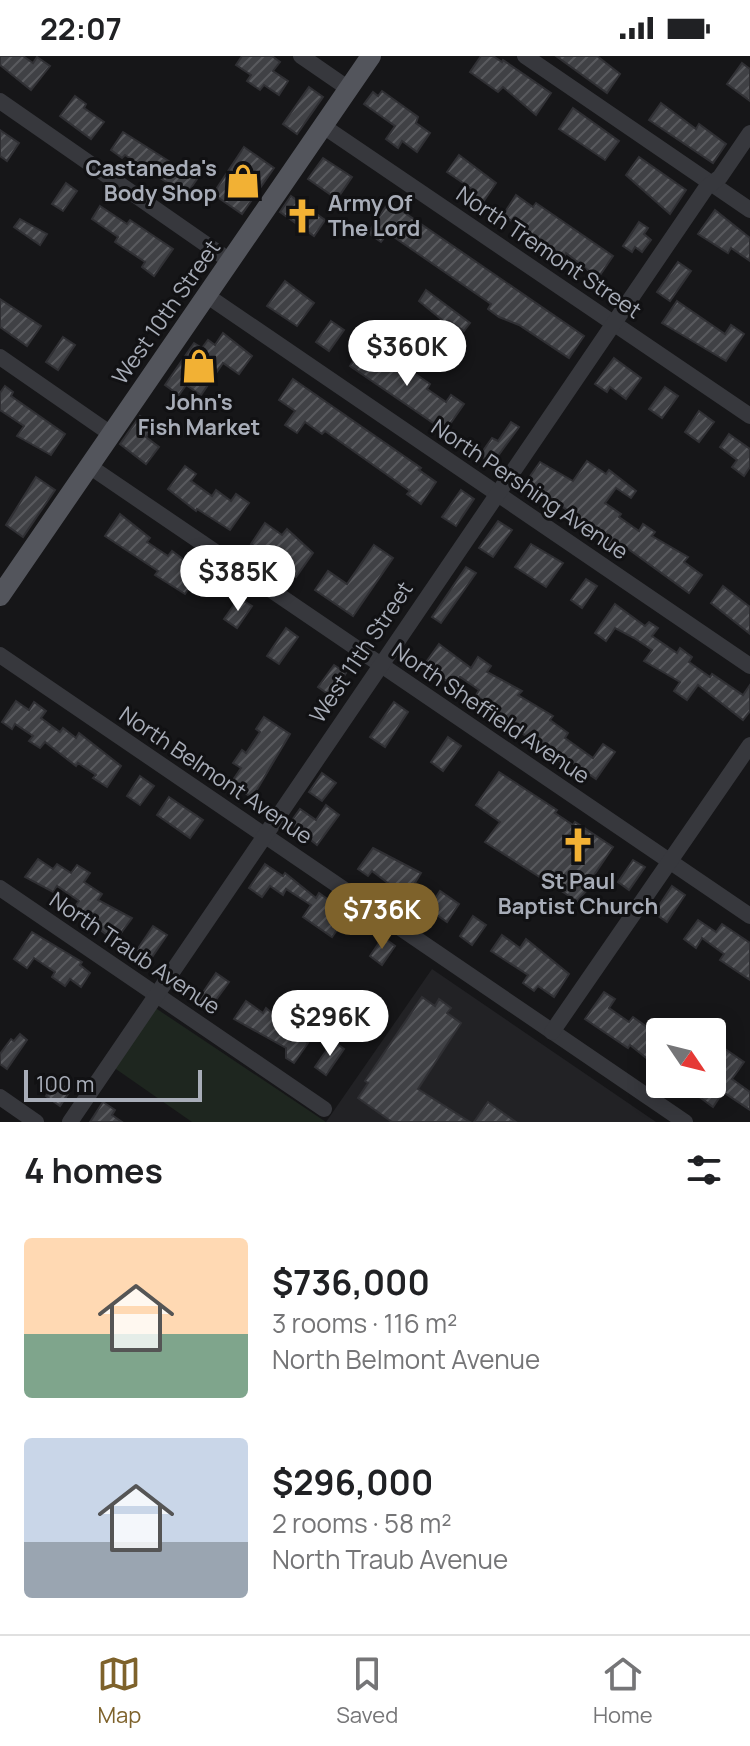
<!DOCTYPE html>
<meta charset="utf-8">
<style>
:root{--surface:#fff;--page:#f2f2f2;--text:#202124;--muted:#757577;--line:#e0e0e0;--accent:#7e622b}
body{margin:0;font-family:Manrope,sans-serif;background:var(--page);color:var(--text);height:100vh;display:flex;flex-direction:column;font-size:30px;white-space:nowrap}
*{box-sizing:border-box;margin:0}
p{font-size:26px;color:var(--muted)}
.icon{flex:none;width:44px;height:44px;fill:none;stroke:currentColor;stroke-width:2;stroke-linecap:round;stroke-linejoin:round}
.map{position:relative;height:1066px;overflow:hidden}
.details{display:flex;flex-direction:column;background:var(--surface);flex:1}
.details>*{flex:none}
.needle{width:52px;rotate:125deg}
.buttons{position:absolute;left:646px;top:962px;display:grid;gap:16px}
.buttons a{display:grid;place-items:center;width:80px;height:80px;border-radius:8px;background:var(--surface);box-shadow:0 4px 20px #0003;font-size:40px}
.scale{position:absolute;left:24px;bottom:20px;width:178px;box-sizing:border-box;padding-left:8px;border:4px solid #a8adb8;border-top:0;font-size:22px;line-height:28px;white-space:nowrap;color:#a8adb8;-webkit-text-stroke:6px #111113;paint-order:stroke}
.price{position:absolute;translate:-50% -68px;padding:0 18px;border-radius:28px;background:#fff;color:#222;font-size:26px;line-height:52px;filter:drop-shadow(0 2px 4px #0008)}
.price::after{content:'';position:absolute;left:50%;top:48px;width:24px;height:18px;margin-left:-12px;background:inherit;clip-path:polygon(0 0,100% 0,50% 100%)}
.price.current{background:var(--accent);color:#fff}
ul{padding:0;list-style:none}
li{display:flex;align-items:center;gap:24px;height:200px;padding:0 24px}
li span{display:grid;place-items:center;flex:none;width:224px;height:160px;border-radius:8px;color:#555}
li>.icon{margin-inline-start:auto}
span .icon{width:96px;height:96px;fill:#fffc;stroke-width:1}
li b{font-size:34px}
h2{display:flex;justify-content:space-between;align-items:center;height:96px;padding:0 24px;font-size:34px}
.status{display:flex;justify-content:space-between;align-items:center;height:56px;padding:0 40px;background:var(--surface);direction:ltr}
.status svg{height:22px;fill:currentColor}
.menu{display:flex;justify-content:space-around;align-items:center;height:112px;border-top:2px solid var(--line);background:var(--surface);font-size:22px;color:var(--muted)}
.menu a{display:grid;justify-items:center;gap:4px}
.menu .current{color:var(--accent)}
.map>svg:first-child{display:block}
.built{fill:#222225}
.green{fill:#1e261f}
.building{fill:url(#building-hatch);stroke:#303034;stroke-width:2}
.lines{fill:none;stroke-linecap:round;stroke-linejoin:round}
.minor{stroke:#37383d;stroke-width:16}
.major{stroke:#53555c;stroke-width:20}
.labels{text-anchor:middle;stroke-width:6;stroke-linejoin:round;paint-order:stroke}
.poi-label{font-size:22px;font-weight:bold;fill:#a8adb8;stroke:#111113}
.street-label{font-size:22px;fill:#a8adb8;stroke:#111113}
</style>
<div class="status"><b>22:07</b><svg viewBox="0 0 49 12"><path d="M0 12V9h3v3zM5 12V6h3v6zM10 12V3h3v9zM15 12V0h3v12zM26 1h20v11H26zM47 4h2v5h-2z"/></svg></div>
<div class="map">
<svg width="750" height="1066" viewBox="0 0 750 1066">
<defs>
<pattern id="building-hatch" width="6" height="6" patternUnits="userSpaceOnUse" patternTransform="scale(2)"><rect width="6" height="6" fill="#404145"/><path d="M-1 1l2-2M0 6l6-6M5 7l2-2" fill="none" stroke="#595a5e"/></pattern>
</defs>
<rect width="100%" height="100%" fill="#161618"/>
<path class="built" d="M432,913L656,1066H326Z"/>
<path class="green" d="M154,951L326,1066H192L113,1011Z"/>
<g class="building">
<path d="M0,0H23L33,7L37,1L50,10L31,34L0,9Z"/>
<path d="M242,0H272L280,6L273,15L288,25L279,39L264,29L260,34L247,25L251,19L236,9Z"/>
<path d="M481,0H493L502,6L503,4L551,37L536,59L503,31L498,36L470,16Z"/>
<path d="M556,0H597L620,18L607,37Z"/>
<path d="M742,7L750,13V45L727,28Z"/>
<path d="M309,31L323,41L297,78L283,68Z"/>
<path d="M382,35L418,61L416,67L430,77L417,96L402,85L398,92L386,83L395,70L364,48L373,36L378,40Z"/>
<path d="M75,40L86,48L84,52L104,66L91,83L60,60Z"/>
<path d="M661,47L696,73L699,68L726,88L713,107L649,64Z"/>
<path d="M573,52L619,85L605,104L559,73Z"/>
<path d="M0,74L19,87L7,105L0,100Z"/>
<path d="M123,76L197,123L186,139L125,99L122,102L111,94Z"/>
<path d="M244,91L274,112L242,158L213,138Z"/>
<path d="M459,99L496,127L483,146L470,137L472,133L447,116Z"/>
<path d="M639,101L686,134L670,158L626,119Z"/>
<path d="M323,102L352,121L337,143L308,123Z"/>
<path d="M66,127L77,135L63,155L52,148Z"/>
<path d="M516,139L533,151L536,147L613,200L598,222L566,197L564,201L503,159Z"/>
<path d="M291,140L325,164L314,180L280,156Z"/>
<path d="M389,146L584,280L569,302L519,269L499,261L488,253L491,248L388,177L381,186L368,177Z"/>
<path d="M100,150L127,168L130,164L173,193L154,220L142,211L145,206L115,186L118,181L92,163Z"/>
<path d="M715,154L750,182V205L731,192L728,197L698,178Z"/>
<path d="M20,163L47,178L40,189L14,171Z"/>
<path d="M639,166L648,172L644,178L651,184L642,196L635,191L632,196L623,190Z"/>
<path d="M678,206L691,215L670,245L657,236Z"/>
<path d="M285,225L314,247L297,270L267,250Z"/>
<path d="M426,234L470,267L464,275L449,265L447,268L419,245Z"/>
<path d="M0,243L41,270L27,290L0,271Z"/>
<path d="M677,245L725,278L731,269L744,278L726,305L662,267Z"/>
<path d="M331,265L344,274L329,295L316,286Z"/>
<path d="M223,277L252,300L239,318L223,307L201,339L186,329L179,339L165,329L194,287L202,292L208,284L215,289Z"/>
<path d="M63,281L75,289L58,314L46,306Z"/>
<path d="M363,291L379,302L383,296L430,328L427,333L446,346L451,339L464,348L445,375L350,310Z"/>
<path d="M614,302L641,322L626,343L610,331L607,336L595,328Z"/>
<path d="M293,323L421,412L419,414L436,426L421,448L407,438L410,435L325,375L322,378L305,366L297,377L285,369L295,355L279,344Z"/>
<path d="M5,330L13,336L11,340L65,378L51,399L17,380L24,370L0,354V337Z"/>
<path d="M665,331L678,340L662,362L649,353Z"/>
<path d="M699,355L714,366L699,386L685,376Z"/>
<path d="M140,360L154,370L146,381L159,391L146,408L120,388Z"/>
<path d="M511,366L519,371L492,408L480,399L492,382L498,385Z"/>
<path d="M729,378L750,393V411L744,420L732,411L737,404L720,391Z"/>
<path d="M587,405L606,418L609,414L636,435L631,442L616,432L605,447L621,458L619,461L639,475L643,468L655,476L652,480L688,501L684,506L702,519L689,537L624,490L617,499L603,489L608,482L526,426L540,406L573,425Z"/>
<path d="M185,410L196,418L191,425L212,440L216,434L231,445L236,438L249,447L230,474L197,453L196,455L168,433Z"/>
<path d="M36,421L55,434L23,481L6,469Z"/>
<path d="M461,434L474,443L456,470L442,461Z"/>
<path d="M120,458L150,482L147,486L168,500L172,495L200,516L185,538L155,519L158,515L105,480Z"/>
<path d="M498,465L512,474L493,501L479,492Z"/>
<path d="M265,467L282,479L287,473L313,497L296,521L251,488Z"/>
<path d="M531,488L563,507L546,531L515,511Z"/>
<path d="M374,489L393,502L353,560L315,534L328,515L347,528Z"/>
<path d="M466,511L476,517L441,567L432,561Z"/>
<path d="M586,523L597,530L582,552L571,544Z"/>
<path d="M723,530L750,551V578L711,547Z"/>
<path d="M239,542L252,550L237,572L224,563Z"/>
<path d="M615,548L645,570L649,566L658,572L652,580L677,597L680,592L692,601L689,606L710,621L712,618L743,639L750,629V655L743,664L698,629L687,644L674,635L680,626L644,605L652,594L634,582L615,572L606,585L595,577Z"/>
<path d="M286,572L298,581L279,608L267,600Z"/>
<path d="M439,588L471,612L478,601L491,610L487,616L522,635L518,639L553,660L550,664L568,677L565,682L593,702L603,688L615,696L596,723L570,705L567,710L539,691L476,639L479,634L460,621L454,630L424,609Z"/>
<path d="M334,609L346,617L331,640L318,631Z"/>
<path d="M16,645L29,654L34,646L46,655L41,662L60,676L63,672L76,682L79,677L121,710L107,731L93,722L96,719L78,707L76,710L45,686L40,692L29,685L33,680L15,668L12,673L2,666Z"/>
<path d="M394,646L408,656L385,691L370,681Z"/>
<path d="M264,661L290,678L252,742L231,727L241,712L233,707L242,694L246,697L260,676L256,673Z"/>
<path d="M448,681L461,690L443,715L431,706Z"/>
<path d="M499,716L557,754L555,757L573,769L575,766L613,791L588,828L591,830L577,845L485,786L500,766L476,749Z"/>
<path d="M322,717L336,727L322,745L309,736Z"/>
<path d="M140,720L154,730L140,749L127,740Z"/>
<path d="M169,741L203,764L190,782L157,759Z"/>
<path d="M326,749L339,759L317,789L290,767L300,753L316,764Z"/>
<path d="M373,792L421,817L415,827L436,841L440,835L459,848L447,866L424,850L421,854L402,844L390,835L393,831L372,815L368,820L358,813Z"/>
<path d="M38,803L53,813L57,808L71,817L77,809L90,817L84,826L102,838L98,844L132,862L115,885L73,853L79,845L57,830L53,836L25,821Z"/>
<path d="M633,804L645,811L629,834L618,826Z"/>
<path d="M265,808L283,820L285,817L316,842L319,837L348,858L332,881L303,861L311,849L286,833L283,839L270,830L262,841L249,832Z"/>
<path d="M672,830L685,839L667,866L654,857Z"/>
<path d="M473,860L486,869L472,889L460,880Z"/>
<path d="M698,864L716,876L722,868L750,887V924L720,904L724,898L702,882L696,892L684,883Z"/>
<path d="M153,870L167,879L150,904L137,894Z"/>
<path d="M32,876L82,906L80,909L90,917L81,931L70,923L65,930L52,921L55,916L34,902L27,912L14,903Z"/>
<path d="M502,879L520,892L526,883L569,918L554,941L538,930L534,935L523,927L528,919L491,895Z"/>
<path d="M383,881L395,890L382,909L370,900Z"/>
<path d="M216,917L229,926L210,952L198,944Z"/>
<path d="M604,936L615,943L609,952L629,966L633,961L647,971L651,965L660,971V1013L630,989L628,992L585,963Z"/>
<path d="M422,941L435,950L439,943L451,952L447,957L461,967L418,1033L470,1066H392L358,1042L368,1027L365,1025Z"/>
<path d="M246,945L263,957L266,952L308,987L294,1007L286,1002V992L234,963Z"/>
<path d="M20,978L27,984L7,1013L0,1008V998L11,983L14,985Z"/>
<path d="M712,984L744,1006L732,1023L750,1036V1054L723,1036L713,1051L682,1028H712Z"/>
<path d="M333,985L344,993L326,1019L315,1011Z"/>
<path d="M56,1025L70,1035L60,1050L46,1040Z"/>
<path d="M103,1046L115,1054L112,1059L122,1066H90Z"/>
<path d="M488,1046L516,1066H474Z"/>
</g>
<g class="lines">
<g class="minor">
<path d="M301,0L349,33"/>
<path d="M525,0L750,154"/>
<path d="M0,45L230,205"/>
<path d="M323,70L750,360"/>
<path d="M206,239L750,610"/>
<path d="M0,301L111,378"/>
<path d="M89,410L750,860"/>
<path d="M0,599L685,1066"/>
<path d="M0,832L324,1053"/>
<path d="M552,976L750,689"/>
<path d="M0,1041L36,1066"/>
<path d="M70,1066L706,132L720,121L750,77"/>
</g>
<path class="major" d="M0,540L371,0"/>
</g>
<defs>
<g id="shop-bare" transform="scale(2.76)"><path d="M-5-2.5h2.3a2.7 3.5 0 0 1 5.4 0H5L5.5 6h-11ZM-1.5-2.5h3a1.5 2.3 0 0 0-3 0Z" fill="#f2b134" stroke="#111113" stroke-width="2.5" paint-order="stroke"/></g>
<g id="church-bare" transform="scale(2.76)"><path d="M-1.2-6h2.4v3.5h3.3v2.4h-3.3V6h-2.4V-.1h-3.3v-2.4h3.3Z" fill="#f2b134" stroke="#111113" stroke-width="2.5" paint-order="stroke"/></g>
</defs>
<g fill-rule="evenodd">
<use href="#shop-bare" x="243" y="125"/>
<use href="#church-bare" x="302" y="160"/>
<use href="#shop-bare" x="199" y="310"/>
<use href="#church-bare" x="578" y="789"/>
</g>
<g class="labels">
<g class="poi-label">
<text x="217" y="120" text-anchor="end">Castaneda's<tspan x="217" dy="25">Body Shop</tspan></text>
<text x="328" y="155" text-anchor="start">Army Of<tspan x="328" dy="25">The Lord</tspan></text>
<text x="199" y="354">John's<tspan x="199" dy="25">Fish Market</tspan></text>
<text x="578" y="833">St Paul<tspan x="578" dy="25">Baptist Church</tspan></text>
</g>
<g class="street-label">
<text transform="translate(549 196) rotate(34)" y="8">North Tremont Street</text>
<text transform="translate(166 256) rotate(-55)" y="8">West 10th Street</text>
<text transform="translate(530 433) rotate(34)" y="8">North Pershing Avenue</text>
<text transform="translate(361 596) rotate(-56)" y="8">West 11th Street</text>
<text transform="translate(491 657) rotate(34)" y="8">North Sheffield Avenue</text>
<text transform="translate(216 719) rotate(34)" y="8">North Belmont Avenue</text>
<text transform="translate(135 897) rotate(34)" y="8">North Traub Avenue</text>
</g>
</g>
</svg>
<div class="buttons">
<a><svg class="needle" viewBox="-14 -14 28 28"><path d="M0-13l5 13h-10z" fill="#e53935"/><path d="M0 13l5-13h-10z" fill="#757577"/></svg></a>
</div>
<div class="scale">100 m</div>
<b class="price" style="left:407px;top:332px">$360K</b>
<b class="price" style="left:238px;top:557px">$385K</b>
<b class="price current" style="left:382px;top:895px">$736K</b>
<b class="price" style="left:330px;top:1002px">$296K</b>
</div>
<section class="details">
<h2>4 homes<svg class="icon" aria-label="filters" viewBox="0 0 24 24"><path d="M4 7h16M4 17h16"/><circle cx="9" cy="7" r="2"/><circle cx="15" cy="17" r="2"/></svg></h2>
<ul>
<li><span style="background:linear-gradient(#ffd9b3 60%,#7fa58c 0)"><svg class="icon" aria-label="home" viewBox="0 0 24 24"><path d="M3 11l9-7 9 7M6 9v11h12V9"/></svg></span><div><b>$736,000</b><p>3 rooms · 116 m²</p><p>North Belmont Avenue</p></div></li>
<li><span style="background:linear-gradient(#c9d6e8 65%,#9aa5b1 0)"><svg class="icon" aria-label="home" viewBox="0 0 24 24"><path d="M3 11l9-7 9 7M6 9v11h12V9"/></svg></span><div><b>$296,000</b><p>2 rooms · 58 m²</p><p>North Traub Avenue</p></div></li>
</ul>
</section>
<nav class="menu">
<a class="current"><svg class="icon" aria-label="map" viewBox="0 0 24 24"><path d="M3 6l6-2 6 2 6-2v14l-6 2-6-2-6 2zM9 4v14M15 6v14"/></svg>Map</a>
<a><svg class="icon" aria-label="saved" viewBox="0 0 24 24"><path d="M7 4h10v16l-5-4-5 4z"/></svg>Saved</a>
<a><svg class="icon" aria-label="home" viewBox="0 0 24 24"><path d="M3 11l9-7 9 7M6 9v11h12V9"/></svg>Home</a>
</nav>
